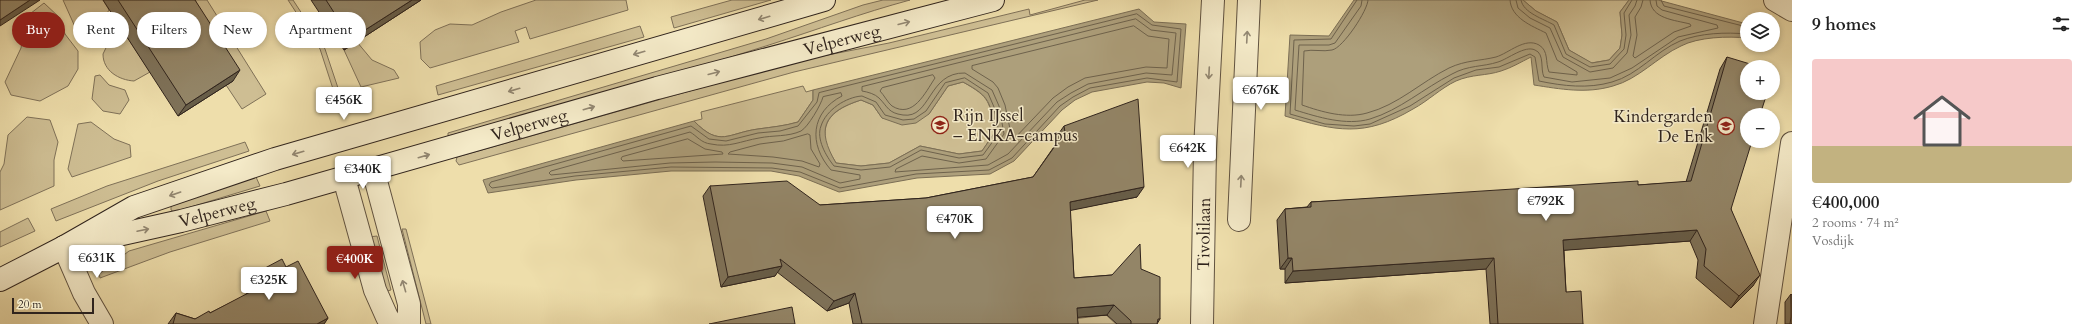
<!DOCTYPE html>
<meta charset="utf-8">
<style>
:root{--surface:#fff;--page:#f6f6f6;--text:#222;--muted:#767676;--accent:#8f2418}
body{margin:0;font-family:Cardo,serif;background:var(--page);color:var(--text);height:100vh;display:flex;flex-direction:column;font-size:15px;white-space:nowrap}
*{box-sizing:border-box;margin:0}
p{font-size:13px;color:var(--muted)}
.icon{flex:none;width:22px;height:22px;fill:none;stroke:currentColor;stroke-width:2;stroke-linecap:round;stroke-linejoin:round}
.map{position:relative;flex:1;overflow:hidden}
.details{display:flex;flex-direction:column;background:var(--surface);width:300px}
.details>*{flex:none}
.top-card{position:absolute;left:12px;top:12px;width:380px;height:36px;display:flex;gap:8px}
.controls{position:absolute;left:1740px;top:12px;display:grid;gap:8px}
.controls a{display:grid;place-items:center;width:40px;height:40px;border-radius:50%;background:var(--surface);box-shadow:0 2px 6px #0003;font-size:20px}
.scale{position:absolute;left:12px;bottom:10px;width:82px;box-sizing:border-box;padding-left:4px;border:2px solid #30241d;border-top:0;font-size:11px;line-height:14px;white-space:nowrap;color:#30241d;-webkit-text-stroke:3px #f4eac8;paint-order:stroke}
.price{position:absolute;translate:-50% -34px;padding:0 9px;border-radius:4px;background:#fff;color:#222;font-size:13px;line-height:26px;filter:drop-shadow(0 1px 2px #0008)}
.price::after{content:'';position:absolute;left:50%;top:24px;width:12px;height:9px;margin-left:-6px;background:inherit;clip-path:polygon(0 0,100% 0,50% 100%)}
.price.selected{background:var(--accent);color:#fff}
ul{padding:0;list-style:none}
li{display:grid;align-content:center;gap:8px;height:212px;padding:0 20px}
li span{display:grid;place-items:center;height:124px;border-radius:4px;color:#555}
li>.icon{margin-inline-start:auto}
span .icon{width:72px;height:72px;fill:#fffc;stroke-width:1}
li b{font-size:17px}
h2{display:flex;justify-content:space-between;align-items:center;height:48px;padding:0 20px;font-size:17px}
.pill{padding:0 14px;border-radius:18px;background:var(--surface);box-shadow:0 2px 6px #0003;font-size:14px;line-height:36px}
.pill.selected{background:var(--accent);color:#fff}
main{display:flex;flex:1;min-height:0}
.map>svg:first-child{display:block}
.green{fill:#cebe93;stroke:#7f7158}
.water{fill:#ad9f7b;stroke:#7b6e55;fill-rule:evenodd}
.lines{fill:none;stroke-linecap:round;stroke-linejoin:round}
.shore{stroke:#6e624c;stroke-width:1}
.street-casing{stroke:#605240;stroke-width:24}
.secondary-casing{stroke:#30241d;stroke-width:24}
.street{stroke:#f4eac8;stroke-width:22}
.secondary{stroke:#f4eac8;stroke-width:22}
.wall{fill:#7e7259;stroke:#30241d}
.shaded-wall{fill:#675d48;stroke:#30241d}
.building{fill:#938567;stroke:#30241d}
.oneway{stroke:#928772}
.labels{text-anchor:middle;stroke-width:3;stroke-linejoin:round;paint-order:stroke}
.street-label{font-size:17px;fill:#30241d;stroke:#f4eac8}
.poi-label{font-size:17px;fill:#30241d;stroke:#f4eac8;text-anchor:start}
</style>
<main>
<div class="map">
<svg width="1792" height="324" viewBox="0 0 1792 324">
<rect width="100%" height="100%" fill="#eedeab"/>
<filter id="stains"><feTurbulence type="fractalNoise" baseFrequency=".005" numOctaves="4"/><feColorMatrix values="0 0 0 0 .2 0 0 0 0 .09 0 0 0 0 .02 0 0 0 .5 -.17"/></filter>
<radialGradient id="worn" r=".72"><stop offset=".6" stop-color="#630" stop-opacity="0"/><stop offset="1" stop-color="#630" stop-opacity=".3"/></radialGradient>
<g class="green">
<path d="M63,0H103L109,10L91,39L86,41L80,38Z"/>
<path d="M180,0H207L266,94L242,109L226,85L232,81Z"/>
<path d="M288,0H293L325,49L340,94L335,95L320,49Z"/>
<path d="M536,0H626L628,10L530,39L526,27L515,31L519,42L430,68L421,59L420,42L435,30L450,24L472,25L501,12Z"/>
<path d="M732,0H771L674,28L671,17Z"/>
<path d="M883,0H910C862,13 816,30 769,45C663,79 556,108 448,136V133L766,39L863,5Z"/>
<path d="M1085,0H1098L794,72L459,165L456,161L457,157L792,62L889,43L1029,9L1030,15Z"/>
<path d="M1523,0H1629L1620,12L1622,35L1620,48L1609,60L1591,63L1569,50L1557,22L1536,11Z"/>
<path d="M44,3L60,18L65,34L78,51V69L68,86L40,101L11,95L5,82L21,48L26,17Z"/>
<path d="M118,23L150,72L134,81C119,80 103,71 103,54Z"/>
<path d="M640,26L644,37L438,95L436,86Z"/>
<path d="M357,42L372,60L394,70L399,78L361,87L344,50Z"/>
<path d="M100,75L109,85L125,90L129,100L120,114L103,111L92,99L95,76Z"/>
<path d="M963,82C991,98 989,101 995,132L982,151L959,154L920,146L889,163L861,166L836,163C833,157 827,150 826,143C820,117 840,107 861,100L873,105L882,118L929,114L948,86Z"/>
<path d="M803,86L806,92L813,90V100L798,122C785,126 772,127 758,129C728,133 720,148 694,121L702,119L701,112Z"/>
<path d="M27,117L50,120L58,142L54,160V186L0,210V172L4,164L8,135Z"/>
<path d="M91,122L114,139L130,145L131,157L72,177L68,169L78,124Z"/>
<path d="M245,142L249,151L158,181L56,221L51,209L107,186Z"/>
<path d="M256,177L260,186L174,212L171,210V205Z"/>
<path d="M266,211L270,221L170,252L100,278L99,274L129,251Z"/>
<path d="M28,218L35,231L0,247V232Z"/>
<path d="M402,229H406L431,324H426Z"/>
<path d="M377,236L391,290L383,292L369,237Z"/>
<path d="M1106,315L1116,324H1073V319Z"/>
</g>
<g class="water">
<path d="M1354,0H1523L1536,11L1557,22L1569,50L1592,63L1609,60L1620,48L1622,35L1620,12L1629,0H1658L1747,24V38C1728,36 1698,37 1681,46C1657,57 1639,79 1613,86C1586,94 1560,89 1534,85L1531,57C1521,62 1511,68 1501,71C1486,76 1472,74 1456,81C1441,88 1428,101 1413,109C1364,138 1336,131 1285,116L1290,35L1329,36Z"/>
<path d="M1139,9L1154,22L1186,24L1181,88L1164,83L1147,82L1092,92L1075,100L1062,110L1014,161L990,174L917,178L839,192L799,176L771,171H671L576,180L488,193L483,180L694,121C720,148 728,133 758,129C772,127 784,126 798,122L813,100V90ZM963,82C991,97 990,102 995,132L982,151L959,154L920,146L889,163L861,166L836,163C816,129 823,112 861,100L873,105L882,118L902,125L916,123L929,114L948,86Z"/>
</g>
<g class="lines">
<g class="shore">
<path d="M1357,0L1331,39L1294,40L1290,114L1325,124L1354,126L1370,124L1410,106L1454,78L1476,70L1499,67L1530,54L1535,57L1539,81C1563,86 1588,89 1612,82C1638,75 1656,51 1680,41C1700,33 1726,32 1747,34"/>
<path d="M1362,0L1361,6L1335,43L1329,45H1299L1295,110C1318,117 1346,126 1370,119C1400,110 1424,88 1452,74C1468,65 1483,67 1498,62C1508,59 1525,45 1535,50C1545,54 1540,69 1544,77L1572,82L1610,78L1632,68L1678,37L1718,28L1717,25L1662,10L1657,6L1656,0"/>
<path d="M1368,0C1368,10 1343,48 1332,50C1323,52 1313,49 1304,51L1302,105C1322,112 1346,119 1367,113C1398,105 1421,82 1449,68C1466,60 1480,61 1496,57C1509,53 1525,37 1539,45C1549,51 1545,62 1549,72L1577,75V72L1557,60L1546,33C1532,26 1511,18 1510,0"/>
<path d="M1516,0L1518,8L1530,18L1550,28L1563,57L1590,72L1613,68L1627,53L1631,35L1629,15L1635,6L1637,0"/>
<path d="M1521,0C1523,13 1544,19 1554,25L1566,54L1590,67L1610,64L1624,49L1626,35L1624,13L1632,0"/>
<path d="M1643,0L1641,7L1635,17L1637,35L1633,56L1635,58L1674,32L1691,26L1690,24C1675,20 1651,19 1650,0"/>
<path d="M1661,0L1664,6L1747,27"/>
<path d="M1137,14L1152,25L1181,29L1177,82L1147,78L1090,88L1073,97L1060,106L1012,158L989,170L916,174L840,188L800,172L772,168L671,167L575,176L492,188L489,185L491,182L691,126L709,139L726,141L758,133L780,131L798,126L817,102L819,93Z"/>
<path d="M1136,19L1151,30L1176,33L1172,75L1146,73L1088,84L1071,93L1057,102L1008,154L988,165L895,172L896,169L922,156L959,163L986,159L1004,134L999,106L992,90L965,73C928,72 931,119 903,115C888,113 888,107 879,98C875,94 868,92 862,91V87Z"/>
<path d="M1134,26L1148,36L1169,39L1167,68L1146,67L1085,78L1068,87L1053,98L1011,142H1008L1010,129L1005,105L998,88L993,82L972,69V66Z"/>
<path d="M933,75L935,78C925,93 913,119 892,106C888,103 884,95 880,91L882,88Z"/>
<path d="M965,78L988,93L994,107L999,133L983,155L959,158L921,150L890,167L861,170L834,166C826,156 816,139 821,126C826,110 846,97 862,96L876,102L885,115L903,120L914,119L926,111L945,83Z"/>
<path d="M841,93L842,96C811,112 808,144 831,170L860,175V179L840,183L802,167L772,163L715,162L670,163L551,175L549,173L551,171L690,132C697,136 701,143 711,144C729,148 741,141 759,138C773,135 788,137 801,131C808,127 821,105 823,97Z"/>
<path d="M808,134L810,135L811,149L820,164L819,167L802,161L773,157L728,154L730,152L760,144L783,141Z"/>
<path d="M688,139L705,149L722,152L723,154L623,161L621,159L622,157Z"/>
</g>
<g class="street-casing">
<g id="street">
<path d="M1775,0L1792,10"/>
<path d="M373,170L409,304V324"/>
<path d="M344,178L375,290L387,317L392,324"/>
<path d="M1239,220L1249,0"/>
<path d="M64,247L84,293L102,324"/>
<path id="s1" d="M1202,324L1205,149L1213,0"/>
<path d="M1765,324L1792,143"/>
</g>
</g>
<g class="secondary-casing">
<g id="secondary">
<path id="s2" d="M64,247L181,221L286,194L657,88L993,0"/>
<path d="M0,280L64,247L134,207L275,159L824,0"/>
</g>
</g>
<use href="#street" class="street"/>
<use href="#secondary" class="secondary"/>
</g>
<g class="wall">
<path d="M103,0H195L233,81L178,116Z"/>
<path d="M311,0H421L344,50Z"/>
<path d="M1727,57L1731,209L1753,286L1731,308L1696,278L1698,260L1690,241L1564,250L1566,292L1583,324H1490L1486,269L1285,283V269H1280L1277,220L1285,209L1307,207L1311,202L1638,185L1686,182L1720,69Z"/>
<path d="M1064,126L1137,197L1070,210L1074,278L1112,275L1141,269L1160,319L1157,324H1117L1107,315L1077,317L1078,324H853L849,303L827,311L777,272L775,276L721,287L703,196L710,186L820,205L926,198L1033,177L1058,141L1057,136Z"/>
<path d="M286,267L328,318L324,324H168L176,313L195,319L210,313L246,295L247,293L243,286L250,276Z"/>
<path d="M1791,294L1792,324H1785V302Z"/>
</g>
<g class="shaded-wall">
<path d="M30,0H40L0,26V20Z"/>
<path d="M412,0H421L344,50L351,39Z"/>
<path d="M240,70L233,81L178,116L186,105Z"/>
<path d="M1144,187L1137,197L1063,212L1070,202Z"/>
<path d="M1697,230L1690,241L1555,251L1563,240Z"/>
<path d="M1288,258H1292L1285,269H1280Z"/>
<path d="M1494,258L1486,269L1285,283L1293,271Z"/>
<path d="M782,266L775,276L721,287L728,277Z"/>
<path d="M1760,275L1753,286L1731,308L1739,296Z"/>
<path d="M855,293L849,303L827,311L834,301Z"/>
<path d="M1114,305L1107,315L1070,318L1077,308Z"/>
<path d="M328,318L324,324H317Z"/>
</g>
<g class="building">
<path d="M0,0H30L0,20Z"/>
<path d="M118,0H195L240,70L186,105Z"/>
<path d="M326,0H412L351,39Z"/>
<path d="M1727,57L1760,67H1747V93H1767L1760,115H1747V141H1752L1731,209L1760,275L1739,296L1704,266L1706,249L1697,230L1563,240L1566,292L1581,291L1583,324H1498L1494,258L1293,271L1292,258H1288L1285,209L1311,207V202L1638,181V185L1691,181Z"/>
<path d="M1138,99L1144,187L1070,202L1074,278L1112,275L1140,244L1141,269L1160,277V319H1158L1157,324H1131V321L1114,305L1077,308L1078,324H862L855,293L834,301L780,259L782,266L728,277L710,186L787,181L820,205L926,198L1033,177L1065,132L1064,126Z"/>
<path d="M282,259L286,267L298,261L328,318L317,324H173L176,313L195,319L209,311L210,313L254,290L252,286L255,285L250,276Z"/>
<path d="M1791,294L1792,295V324H1790L1791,317Z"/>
<path d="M792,307L795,324H709Z"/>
</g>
<defs><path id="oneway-shaft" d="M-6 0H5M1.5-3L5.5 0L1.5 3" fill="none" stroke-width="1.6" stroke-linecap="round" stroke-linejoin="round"/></defs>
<g class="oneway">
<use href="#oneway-shaft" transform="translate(764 18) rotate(164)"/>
<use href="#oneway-shaft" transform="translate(904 23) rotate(-14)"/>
<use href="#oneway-shaft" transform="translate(1247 37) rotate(-87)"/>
<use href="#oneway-shaft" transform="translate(639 53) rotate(164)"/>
<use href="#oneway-shaft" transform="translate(714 73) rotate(-15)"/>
<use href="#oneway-shaft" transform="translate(1209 73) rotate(93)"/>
<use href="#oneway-shaft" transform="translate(514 90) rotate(164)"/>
<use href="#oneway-shaft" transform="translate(589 108) rotate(-16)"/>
<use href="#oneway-shaft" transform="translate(298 153) rotate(164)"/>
<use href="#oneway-shaft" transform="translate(424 156) rotate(-16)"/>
<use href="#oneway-shaft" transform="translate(1241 181) rotate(-87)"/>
<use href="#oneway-shaft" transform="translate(175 194) rotate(161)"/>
<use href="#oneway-shaft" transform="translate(143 230) rotate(-12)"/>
<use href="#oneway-shaft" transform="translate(404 286) rotate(-106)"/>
</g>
<defs>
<g id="university-ring" transform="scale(0.9)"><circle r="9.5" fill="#f4eac8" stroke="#8f2418" stroke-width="1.5"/><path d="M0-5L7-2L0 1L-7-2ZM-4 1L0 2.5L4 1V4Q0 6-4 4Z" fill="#8f2418"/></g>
<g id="school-ring" transform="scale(0.9)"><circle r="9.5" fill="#f4eac8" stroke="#8f2418" stroke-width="1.5"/><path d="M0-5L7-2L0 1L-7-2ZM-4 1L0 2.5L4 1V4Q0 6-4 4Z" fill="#8f2418"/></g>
</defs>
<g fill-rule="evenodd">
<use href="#university-ring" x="940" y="125"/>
<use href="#school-ring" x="1726" y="126"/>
</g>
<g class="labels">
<g class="street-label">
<text dy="6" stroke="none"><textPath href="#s2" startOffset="805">Velperweg</textPath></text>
<text dy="6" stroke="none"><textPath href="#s2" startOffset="481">Velperweg</textPath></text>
<text dy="6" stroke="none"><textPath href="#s2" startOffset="157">Velperweg</textPath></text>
<text dy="6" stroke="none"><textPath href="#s1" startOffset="90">Tivolilaan</textPath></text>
</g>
<g class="poi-label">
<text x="953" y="121">Rijn IJssel<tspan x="953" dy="20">– ENKA-campus</tspan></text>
<text x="1713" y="122" text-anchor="end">Kindergarden<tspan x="1713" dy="20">De Enk</tspan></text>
</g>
</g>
<rect width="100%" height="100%" filter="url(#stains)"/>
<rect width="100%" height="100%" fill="url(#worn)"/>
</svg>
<div class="controls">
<a><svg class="icon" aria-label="layers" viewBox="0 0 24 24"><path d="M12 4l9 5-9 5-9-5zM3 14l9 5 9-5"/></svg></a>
<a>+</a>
<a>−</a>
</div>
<div class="scale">20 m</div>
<b class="price" style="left:1261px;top:111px">€676K</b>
<b class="price" style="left:344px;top:121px">€456K</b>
<b class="price" style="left:1188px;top:169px">€642K</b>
<b class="price" style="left:363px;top:190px">€340K</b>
<b class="price" style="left:1546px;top:222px">€792K</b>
<b class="price" style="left:955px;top:240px">€470K</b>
<b class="price" style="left:97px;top:279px">€631K</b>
<b class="price selected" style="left:355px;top:280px">€400K</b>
<b class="price" style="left:269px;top:301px">€325K</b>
<div class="top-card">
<a class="pill selected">Buy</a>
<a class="pill">Rent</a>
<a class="pill">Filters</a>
<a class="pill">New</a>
<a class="pill">Apartment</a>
</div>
</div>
<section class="details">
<h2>9 homes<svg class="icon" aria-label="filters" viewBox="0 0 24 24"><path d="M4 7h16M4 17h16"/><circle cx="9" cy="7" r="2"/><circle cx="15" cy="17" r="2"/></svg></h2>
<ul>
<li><span style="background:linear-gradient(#f6c9c9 70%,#c2b280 0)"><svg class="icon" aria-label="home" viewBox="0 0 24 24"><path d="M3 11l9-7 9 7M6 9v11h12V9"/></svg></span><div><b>€400,000</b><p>2 rooms · 74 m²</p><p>Vosdijk</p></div></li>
</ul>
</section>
</main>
